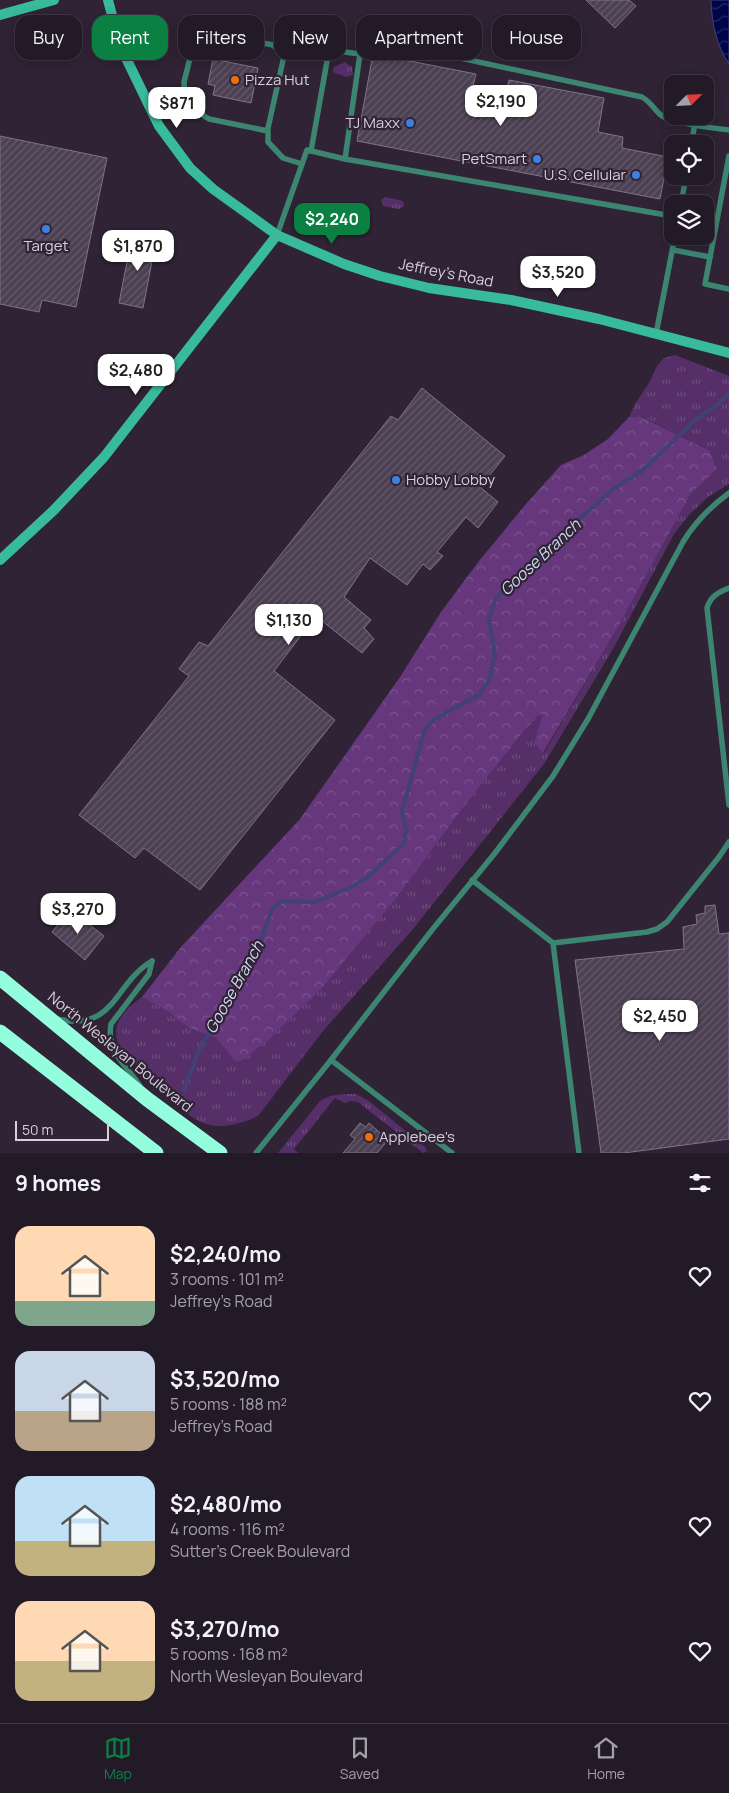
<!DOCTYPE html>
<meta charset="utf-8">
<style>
:root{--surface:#231a28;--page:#2b2330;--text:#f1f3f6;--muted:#a3a1a8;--line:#403845;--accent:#0b8043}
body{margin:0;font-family:Manrope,sans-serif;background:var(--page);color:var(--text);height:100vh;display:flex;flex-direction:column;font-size:19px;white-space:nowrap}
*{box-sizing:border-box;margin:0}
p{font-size:16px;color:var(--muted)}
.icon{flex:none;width:28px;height:28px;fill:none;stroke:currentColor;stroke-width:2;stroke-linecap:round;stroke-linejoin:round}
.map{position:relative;height:1153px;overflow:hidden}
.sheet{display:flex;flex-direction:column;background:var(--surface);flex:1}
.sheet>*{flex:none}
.top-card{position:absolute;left:15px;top:15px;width:700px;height:45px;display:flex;gap:10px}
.needle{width:32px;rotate:66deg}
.controls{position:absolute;left:664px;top:75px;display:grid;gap:10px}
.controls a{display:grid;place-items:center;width:50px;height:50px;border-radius:10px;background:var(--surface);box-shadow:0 2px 12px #0003,0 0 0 1px var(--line);font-size:25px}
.scale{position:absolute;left:15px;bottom:12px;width:94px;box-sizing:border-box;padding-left:5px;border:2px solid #d7d0db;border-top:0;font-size:14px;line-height:18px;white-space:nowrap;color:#d7d0db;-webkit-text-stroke:4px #2f2335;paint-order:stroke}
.price{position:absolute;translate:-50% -42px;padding:0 11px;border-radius:10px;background:#fff;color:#222;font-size:16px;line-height:32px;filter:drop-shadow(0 1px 2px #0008)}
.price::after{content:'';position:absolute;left:50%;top:30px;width:15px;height:11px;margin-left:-8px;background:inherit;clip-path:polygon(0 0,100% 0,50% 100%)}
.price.selected{background:var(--accent);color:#fff}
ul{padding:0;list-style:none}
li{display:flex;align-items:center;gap:15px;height:125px;padding:0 15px}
li span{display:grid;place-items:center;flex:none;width:140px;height:100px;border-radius:15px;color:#555}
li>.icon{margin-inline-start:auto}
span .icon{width:60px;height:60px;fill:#fffc;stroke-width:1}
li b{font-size:21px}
h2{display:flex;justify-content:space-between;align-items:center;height:60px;padding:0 15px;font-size:21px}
.pill{padding:0 18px;border-radius:15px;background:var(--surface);box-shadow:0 2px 12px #0003,0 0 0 1px var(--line);font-size:18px;line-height:45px}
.pill.selected{background:var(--accent);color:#fff}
.menu{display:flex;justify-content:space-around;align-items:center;height:70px;border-top:1px solid var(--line);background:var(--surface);font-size:14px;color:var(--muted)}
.menu a{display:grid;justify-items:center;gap:2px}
.menu .selected{color:var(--accent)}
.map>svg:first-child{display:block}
.grass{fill:url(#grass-tufts)}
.forest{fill:url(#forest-crowns)}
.water{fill:url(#water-waves);stroke:#404174}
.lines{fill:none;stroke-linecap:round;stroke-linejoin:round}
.stream{stroke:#404174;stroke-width:4}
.building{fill:url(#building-hatch);stroke:#817388}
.lane{stroke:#3c8671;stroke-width:5.5}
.secondary{stroke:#37bb9a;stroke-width:10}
.highway{stroke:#93fddd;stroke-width:15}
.food-dot{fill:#e8710a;stroke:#2f2335;stroke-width:2}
.shop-dot{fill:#3f7fe0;stroke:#2f2335;stroke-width:2}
.labels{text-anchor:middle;stroke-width:4.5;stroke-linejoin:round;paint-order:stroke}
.poi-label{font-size:15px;fill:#d7d0db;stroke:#2f2335;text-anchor:start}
.street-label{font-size:15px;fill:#d7d0db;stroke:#2f2335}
.water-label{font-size:16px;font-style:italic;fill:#cfdaee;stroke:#2f2335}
</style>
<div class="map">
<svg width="729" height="1153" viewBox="0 0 729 1153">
<defs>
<pattern id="grass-tufts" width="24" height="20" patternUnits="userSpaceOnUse" patternTransform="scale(1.25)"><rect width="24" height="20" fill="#562f69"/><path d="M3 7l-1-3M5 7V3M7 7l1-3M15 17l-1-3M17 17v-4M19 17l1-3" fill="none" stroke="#6e4c7e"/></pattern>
<pattern id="forest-crowns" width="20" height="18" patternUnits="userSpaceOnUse" patternTransform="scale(1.25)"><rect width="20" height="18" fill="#66377d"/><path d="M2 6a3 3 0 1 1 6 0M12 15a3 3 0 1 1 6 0" fill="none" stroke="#7b538f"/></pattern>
<pattern id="water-waves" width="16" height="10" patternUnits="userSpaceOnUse" patternTransform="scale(1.25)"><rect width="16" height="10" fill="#000448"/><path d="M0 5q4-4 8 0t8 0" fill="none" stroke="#242862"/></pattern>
<pattern id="building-hatch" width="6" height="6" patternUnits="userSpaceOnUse" patternTransform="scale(1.25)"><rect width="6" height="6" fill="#4c4053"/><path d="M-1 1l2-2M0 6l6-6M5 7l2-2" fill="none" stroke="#655b6b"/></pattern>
</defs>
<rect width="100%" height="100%" fill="#2f2335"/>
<g class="grass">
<path d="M345,62L352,67L353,75L346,77L333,72L334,67Z"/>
<path d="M385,197L403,201L404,206L399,209L383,206L381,200Z"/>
<path d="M675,355L729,376V484L708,497L689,515L674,534L613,649L544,764L413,929L323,1031L258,1116C244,1123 226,1128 210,1125C190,1120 175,1103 160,1089C127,1060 90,1033 142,997L167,1011L189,1028L216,1038L225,1049L401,892L459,813L524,731L539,715L544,713L534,742L544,753L617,629L690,495L717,469L710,451L641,416L629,417L635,404L649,383L657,366L664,358Z"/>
<path d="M343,1094H356L369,1101L425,1147L427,1151L423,1153L358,1102L350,1101L345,1103L335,1098L294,1149L298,1153H278L320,1101L330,1096Z"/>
</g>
<path class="forest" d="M640,416L710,451L717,469L690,495L617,629L543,753L534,742L543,714L539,715L524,731L459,813L401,892L321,989L267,1041L239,1062L234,1060L216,1038L189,1028L167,1011L142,997L181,947L300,819L400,677L441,612L479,561L526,504L561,465L584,455L608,439L629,417Z"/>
<path class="water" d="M711,0H729V64C716,44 712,24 711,0Z"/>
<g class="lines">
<path class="stream" d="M184,1090L199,1050L257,952L272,909L282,901L315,902L347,889L367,878L404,843L406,831L402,811L425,729L433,720L478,695L489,681L495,655L489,620L495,600L522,570L612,490L643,470L694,421L718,404L729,393"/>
</g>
<g class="building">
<path d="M586,0H629L636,6L615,28Z"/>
<path d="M379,48L390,50L389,57L476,74L473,86L506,92L509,80L604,98L598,132L623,137L622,148L668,157L660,199L357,141L373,54L377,55Z"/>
<path d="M213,59L258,68L251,103L213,95L215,86L208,84Z"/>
<path d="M0,136L107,158L76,307L42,300L39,312L0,304Z"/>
<path d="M146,233L157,235L143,308L119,303L131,241L144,243Z"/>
<path d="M422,388L505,456L480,487L498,502L478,528L466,517L437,552L443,556L430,570L423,564L407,585L370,558L344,597L371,620L364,628L374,639L362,653L316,616L274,671L335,720L200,890L144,848L135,858L79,815L189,676L179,669L199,642L208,646L391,416L398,420Z"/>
<path d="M715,905L719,934L729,933V1139L624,1153H601L575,960L684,949L683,927L697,924L696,915L705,913V906Z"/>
<path d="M67,914L73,919L77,915L104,936L85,960L52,932Z"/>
<path d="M360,1123L366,1127L369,1123L388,1140L377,1153H343L355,1139L350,1135Z"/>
</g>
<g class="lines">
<g class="lane">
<path d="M360,54C364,45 366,42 376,40L642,97C652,103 655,111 662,116C674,124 714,128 729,130"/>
<path d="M268,131L209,119L193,109L185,97L184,82L193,46L201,36L213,33L273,45L284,56L268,128V142L283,158L302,164"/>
<path d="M691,144L695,124"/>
<path d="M311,151L329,50L360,54L345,159"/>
<path d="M729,156L705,284L729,289"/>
<path d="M681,204L686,176"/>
<path d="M277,235L307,150L345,159L672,216"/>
<path d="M673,250L710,257"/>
<path d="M656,334L675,236"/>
<path d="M729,588C718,592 710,597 707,608L729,805"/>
<path d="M472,880L553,943L579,1153"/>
<path d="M553,943L647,932L657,929L667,922L719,857L729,842"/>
<path d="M57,1019C116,1032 113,984 152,961"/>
<path d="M140,1086C126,1064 106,1053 111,1024L149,974L152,961"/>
<path d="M256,1153L331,1060"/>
<path d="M452,1153L331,1060L432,930L495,853L553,776L588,719L683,542C695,522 710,507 729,493"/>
</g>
<g class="secondary">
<path d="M108,0L114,23L126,58L159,126L190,168L213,189L277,235L344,264L380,276L429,288L511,300L599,319L729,353"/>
<path d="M0,15L54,0"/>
<path d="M0,560L54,510L104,457L277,235"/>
</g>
<g class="highway">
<path d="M0,978L147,1099L220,1153"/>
<path d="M0,1032L156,1153"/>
</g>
</g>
<g class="food-dot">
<circle cx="235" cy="80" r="5"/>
<circle cx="369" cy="1137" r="5"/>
</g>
<g class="shop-dot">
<circle cx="410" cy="123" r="5"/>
<circle cx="537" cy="159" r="5"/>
<circle cx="636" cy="175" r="5"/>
<circle cx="46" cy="229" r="5"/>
<circle cx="396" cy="480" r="5"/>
</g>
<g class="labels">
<g class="poi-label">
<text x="245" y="85">Pizza Hut</text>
<text x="400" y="128" text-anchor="end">TJ Maxx</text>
<text x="527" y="164" text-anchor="end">PetSmart</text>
<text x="626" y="180" text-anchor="end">U.S. Cellular</text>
<text x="46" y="251" text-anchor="middle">Target</text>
<text x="406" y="485">Hobby Lobby</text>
<text x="379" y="1142">Applebee's</text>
</g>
<g class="street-label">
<text transform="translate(446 273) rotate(11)" y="5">Jeffrey's Road</text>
<text transform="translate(120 1052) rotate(39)" y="5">North Wesleyan Boulevard</text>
</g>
<g class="water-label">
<text transform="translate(540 557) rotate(-43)" y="6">Goose Branch</text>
<text transform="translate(234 987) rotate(-61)" y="6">Goose Branch</text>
</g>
</g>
</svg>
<div class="controls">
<a><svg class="needle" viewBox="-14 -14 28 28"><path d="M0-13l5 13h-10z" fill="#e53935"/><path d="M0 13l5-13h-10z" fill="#a3a1a8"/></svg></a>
<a><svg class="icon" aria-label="locate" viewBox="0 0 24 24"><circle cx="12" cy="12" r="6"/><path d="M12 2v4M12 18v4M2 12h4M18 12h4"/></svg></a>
<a><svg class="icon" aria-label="layers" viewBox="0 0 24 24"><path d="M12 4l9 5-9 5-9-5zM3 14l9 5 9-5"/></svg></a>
</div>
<div class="scale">50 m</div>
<b class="price" style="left:501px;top:127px">$2,190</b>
<b class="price" style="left:177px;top:129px">$871</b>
<b class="price selected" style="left:332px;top:245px">$2,240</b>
<b class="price" style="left:138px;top:272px">$1,870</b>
<b class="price" style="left:558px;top:298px">$3,520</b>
<b class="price" style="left:136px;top:396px">$2,480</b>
<b class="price" style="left:289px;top:646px">$1,130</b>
<b class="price" style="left:78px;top:935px">$3,270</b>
<b class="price" style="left:660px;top:1042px">$2,450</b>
<div class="top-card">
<a class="pill">Buy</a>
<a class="pill selected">Rent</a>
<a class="pill">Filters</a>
<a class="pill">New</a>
<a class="pill">Apartment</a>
<a class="pill">House</a>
</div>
</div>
<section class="sheet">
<h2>9 homes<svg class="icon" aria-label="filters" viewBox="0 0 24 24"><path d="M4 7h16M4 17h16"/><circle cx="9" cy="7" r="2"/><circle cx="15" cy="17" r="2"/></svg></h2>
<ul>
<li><span style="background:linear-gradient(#ffd9b3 75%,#7fa58c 0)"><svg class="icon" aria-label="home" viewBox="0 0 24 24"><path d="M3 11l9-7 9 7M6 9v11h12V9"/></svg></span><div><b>$2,240/mo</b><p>3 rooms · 101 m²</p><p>Jeffrey's Road</p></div><svg class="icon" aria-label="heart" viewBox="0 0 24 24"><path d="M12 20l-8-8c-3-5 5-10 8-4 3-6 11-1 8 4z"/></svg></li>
<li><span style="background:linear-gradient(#c9d6e8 60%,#b9a48a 0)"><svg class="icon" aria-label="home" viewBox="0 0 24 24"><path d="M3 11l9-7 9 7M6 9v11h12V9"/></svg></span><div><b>$3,520/mo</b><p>5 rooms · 188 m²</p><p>Jeffrey's Road</p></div><svg class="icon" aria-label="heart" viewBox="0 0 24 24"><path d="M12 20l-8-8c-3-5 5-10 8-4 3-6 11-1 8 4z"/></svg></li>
<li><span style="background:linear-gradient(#bfe0f5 65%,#c2b280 0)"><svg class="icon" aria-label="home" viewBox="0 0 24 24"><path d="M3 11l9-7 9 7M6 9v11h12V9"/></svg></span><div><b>$2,480/mo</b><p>4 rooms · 116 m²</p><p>Sutter's Creek Boulevard</p></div><svg class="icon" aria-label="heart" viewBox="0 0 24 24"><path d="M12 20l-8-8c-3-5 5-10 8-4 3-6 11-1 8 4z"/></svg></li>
<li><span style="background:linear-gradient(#ffd9b3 60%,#c2b280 0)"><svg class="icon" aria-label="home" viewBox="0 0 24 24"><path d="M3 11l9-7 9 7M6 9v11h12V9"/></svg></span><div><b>$3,270/mo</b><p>5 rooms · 168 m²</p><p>North Wesleyan Boulevard</p></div><svg class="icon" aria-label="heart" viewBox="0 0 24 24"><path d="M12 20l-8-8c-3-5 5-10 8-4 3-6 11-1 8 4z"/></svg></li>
</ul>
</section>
<nav class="menu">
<a class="selected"><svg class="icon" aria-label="map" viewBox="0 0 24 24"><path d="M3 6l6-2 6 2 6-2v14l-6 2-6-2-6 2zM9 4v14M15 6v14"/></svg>Map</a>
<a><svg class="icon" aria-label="saved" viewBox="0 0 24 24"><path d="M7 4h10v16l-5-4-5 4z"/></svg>Saved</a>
<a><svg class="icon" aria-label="home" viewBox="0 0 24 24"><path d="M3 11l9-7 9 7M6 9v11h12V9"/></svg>Home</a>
</nav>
